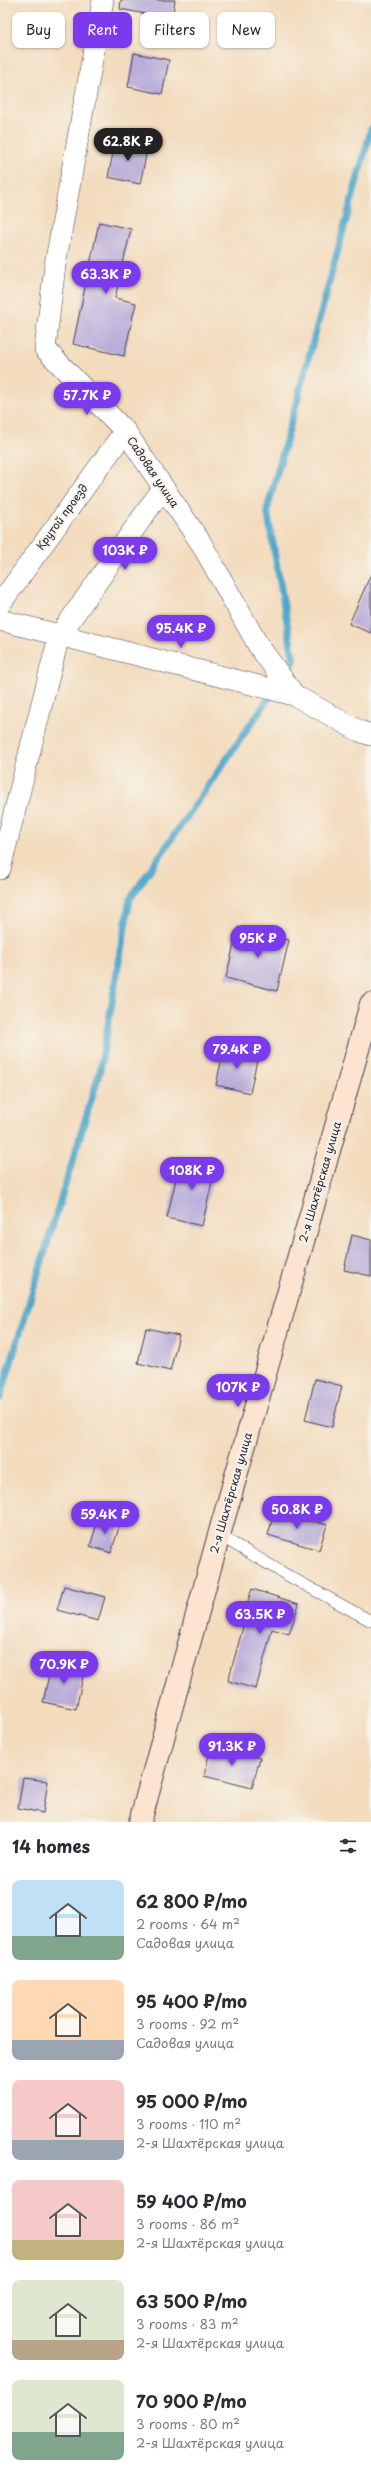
<!DOCTYPE html>
<meta charset="utf-8">
<style>
:root{--surface:#fff;--page:#f7f7f7;--text:#2b2b33;--muted:#7c7c81;--accent:#7c3aed}
body{margin:0;font-family:"Playpen Sans",sans-serif;background:var(--page);color:var(--text);height:100vh;display:flex;flex-direction:column;font-size:15px;white-space:nowrap}
*{box-sizing:border-box;margin:0}
p{font-size:13px;color:var(--muted)}
.icon{flex:none;width:22px;height:22px;fill:none;stroke:currentColor;stroke-width:2;stroke-linecap:round;stroke-linejoin:round}
.map{position:relative;height:1822px;overflow:hidden}
.sheet{display:flex;flex-direction:column;background:var(--surface);flex:1}
.sheet>*{flex:none}
.hud{position:absolute;left:12px;top:12px;width:347px;height:36px;display:flex;gap:8px}
.price{position:absolute;translate:-50% -34px;padding:0 9px;border-radius:14px;background:var(--accent);color:#fff;font-size:13px;line-height:26px;filter:drop-shadow(0 1px 2px #0008)}
.price::after{content:'';position:absolute;left:50%;top:24px;width:12px;height:9px;margin-left:-6px;background:inherit;clip-path:polygon(0 0,100% 0,50% 100%)}
.price.current{background:#222;color:#fff}
ul{padding:0;list-style:none}
li{display:flex;align-items:center;gap:12px;height:100px;padding:0 12px}
li span{display:grid;place-items:center;flex:none;width:112px;height:80px;border-radius:8px;color:#555}
li>.icon{margin-inline-start:auto}
span .icon{width:48px;height:48px;fill:#fffc;stroke-width:1}
li b{font-size:17px}
h2{display:flex;justify-content:space-between;align-items:center;height:48px;padding:0 12px;font-size:17px}
.pill{padding:0 14px;border-radius:8px;background:var(--surface);box-shadow:0 1px 3px #0004;font-size:14px;line-height:36px}
.pill.current{background:var(--accent);color:#fff}
.map>svg:first-child{display:block}
.lines{fill:none;stroke-linecap:round;stroke-linejoin:round}
.stream{stroke:#4ea7cb;stroke-width:7}
.building{fill:#b9add9}
.lane-casing{stroke:#413e4e;stroke-width:12}
.street-casing{stroke:#413e4e;stroke-width:22}
.secondary-casing{stroke:#413e4e;stroke-width:24}
.lane{stroke:#fff;stroke-width:11}
.street{stroke:#fff;stroke-width:21}
.secondary{stroke:#fde4d1;stroke-width:22}
.labels{text-anchor:middle;stroke-width:4;stroke-linejoin:round;paint-order:stroke}
.street-label{font-size:11px;fill:#22223b;stroke:#f7f3e8}
</style>
<div class="map">
<svg width="371" height="1822" viewBox="0 0 371 1822">
<rect width="100%" height="100%" fill="#f7f3e8"/>
<filter id="ink" filterUnits="userSpaceOnUse"><feTurbulence type="fractalNoise" baseFrequency=".025" numOctaves="2"/><feDisplacementMap in="SourceGraphic" scale="8" xChannelSelector="R" yChannelSelector="G"/><feConvolveMatrix kernelMatrix="1 2 1 2 8 2 1 2 1" color-interpolation-filters="sRGB"/></filter>
<filter id="wash" filterUnits="userSpaceOnUse"><feTurbulence type="fractalNoise" baseFrequency=".012" numOctaves="4" result="noise"/><feDisplacementMap in="SourceGraphic" scale="16" xChannelSelector="R" yChannelSelector="G"/><feGaussianBlur stdDeviation="0.9" result="paint"/><feColorMatrix in="noise" values="0 0 0 0 0 0 0 0 0 0 0 0 0 0 0 0 0 1.4 0 .05"/><feComposite in="paint" operator="in"/></filter>
<g filter="url(#wash)">
<rect width="100%" height="100%" fill="#f3dbbd"/>
<g class="lines">
<g class="stream">
<path d="M283,677L294,662L267,510L371,129"/>
<path d="M0,1398L100,1071L130,899L273,692"/>
</g>
</g>
<g id="blocks">
<g class="building">
<path d="M121,0H175L172,19L120,9Z"/>
<path d="M134,53L169,60L162,94L128,87Z"/>
<path d="M116,139L148,146L140,184L108,177Z"/>
<path d="M99,222L131,229L115,298L136,303L124,356L73,344Z"/>
<path d="M371,574V633L349,624Z"/>
<path d="M238,927L289,940L277,991L226,978Z"/>
<path d="M224,1048L258,1055L250,1093L216,1085Z"/>
<path d="M181,1157L216,1164L202,1226L167,1218Z"/>
<path d="M352,1235L371,1240V1276L344,1270Z"/>
<path d="M146,1328L179,1335L170,1371L138,1363Z"/>
<path d="M315,1379L342,1386L332,1427L305,1420Z"/>
<path d="M275,1509L327,1525L319,1550L268,1535Z"/>
<path d="M99,1517L120,1524L111,1553L90,1546Z"/>
<path d="M64,1586L105,1597L98,1621L57,1610Z"/>
<path d="M252,1589L299,1604L289,1634L272,1629L256,1689L228,1681L245,1620L242,1619Z"/>
<path d="M52,1661L85,1668L76,1709L43,1702Z"/>
<path d="M211,1746L260,1758L252,1788L204,1776Z"/>
<path d="M23,1778L48,1781L43,1813L18,1808Z"/>
</g>
</g>
</g>
<g filter="url(#ink)">
<use href="#blocks" fill-opacity="0" stroke="#413e4e" stroke-width="1"/>
<g class="lines">
<g class="lane-casing">
<path id="lane" d="M219,1535L285,1574L371,1621"/>
</g>
<g class="street-casing">
<g id="street">
<path d="M103,0L55,265L45,349L125,431L201,543L258,645L294,695L359,731L371,735"/>
<path d="M0,604L125,431"/>
<path d="M0,620L294,695"/>
<path d="M0,869L59,636L163,488"/>
</g>
</g>
<g class="secondary-casing">
<path id="secondary" d="M140,1822L219,1535L371,1004"/>
</g>
<use href="#lane" class="lane"/>
<use href="#street" class="street"/>
<use href="#secondary" class="secondary"/>
</g>
</g>
<g class="labels">
<g class="street-label">
<text transform="translate(153 472) rotate(56)" y="4">Садовая улица</text>
<text transform="translate(62 517) rotate(-54)" y="4">Крутой проезд</text>
<text transform="translate(320 1182) rotate(-74)" y="4">2-я Шахтёрская улица</text>
<text transform="translate(231 1493) rotate(-74)" y="4">2-я Шахтёрская улица</text>
</g>
</g>
</svg>
<b class="price current" style="left:128px;top:162px">62.8K ₽</b>
<b class="price" style="left:106px;top:295px">63.3K ₽</b>
<b class="price" style="left:87px;top:416px">57.7K ₽</b>
<b class="price" style="left:125px;top:571px">103K ₽</b>
<b class="price" style="left:181px;top:649px">95.4K ₽</b>
<b class="price" style="left:258px;top:959px">95K ₽</b>
<b class="price" style="left:237px;top:1070px">79.4K ₽</b>
<b class="price" style="left:192px;top:1191px">108K ₽</b>
<b class="price" style="left:238px;top:1408px">107K ₽</b>
<b class="price" style="left:297px;top:1530px">50.8K ₽</b>
<b class="price" style="left:105px;top:1535px">59.4K ₽</b>
<b class="price" style="left:260px;top:1635px">63.5K ₽</b>
<b class="price" style="left:64px;top:1685px">70.9K ₽</b>
<b class="price" style="left:232px;top:1767px">91.3K ₽</b>
<div class="hud">
<a class="pill">Buy</a>
<a class="pill current">Rent</a>
<a class="pill">Filters</a>
<a class="pill">New</a>
</div>
</div>
<section class="sheet">
<h2>14 homes<svg class="icon" aria-label="filters" viewBox="0 0 24 24"><path d="M4 7h16M4 17h16"/><circle cx="9" cy="7" r="2"/><circle cx="15" cy="17" r="2"/></svg></h2>
<ul>
<li><span style="background:linear-gradient(#bfe0f5 70%,#7fa58c 0)"><svg class="icon" aria-label="home" viewBox="0 0 24 24"><path d="M3 11l9-7 9 7M6 9v11h12V9"/></svg></span><div><b>62 800 ₽/mo</b><p>2 rooms · 64 m²</p><p>Садовая улица</p></div></li>
<li><span style="background:linear-gradient(#ffd9b3 75%,#9aa5b1 0)"><svg class="icon" aria-label="home" viewBox="0 0 24 24"><path d="M3 11l9-7 9 7M6 9v11h12V9"/></svg></span><div><b>95 400 ₽/mo</b><p>3 rooms · 92 m²</p><p>Садовая улица</p></div></li>
<li><span style="background:linear-gradient(#f6c9c9 75%,#9aa5b1 0)"><svg class="icon" aria-label="home" viewBox="0 0 24 24"><path d="M3 11l9-7 9 7M6 9v11h12V9"/></svg></span><div><b>95 000 ₽/mo</b><p>3 rooms · 110 m²</p><p>2-я Шахтёрская улица</p></div></li>
<li><span style="background:linear-gradient(#f6c9c9 75%,#c2b280 0)"><svg class="icon" aria-label="home" viewBox="0 0 24 24"><path d="M3 11l9-7 9 7M6 9v11h12V9"/></svg></span><div><b>59 400 ₽/mo</b><p>3 rooms · 86 m²</p><p>2-я Шахтёрская улица</p></div></li>
<li><span style="background:linear-gradient(#dfe7d0 75%,#b9a48a 0)"><svg class="icon" aria-label="home" viewBox="0 0 24 24"><path d="M3 11l9-7 9 7M6 9v11h12V9"/></svg></span><div><b>63 500 ₽/mo</b><p>3 rooms · 83 m²</p><p>2-я Шахтёрская улица</p></div></li>
<li><span style="background:linear-gradient(#dfe7d0 65%,#7fa58c 0)"><svg class="icon" aria-label="home" viewBox="0 0 24 24"><path d="M3 11l9-7 9 7M6 9v11h12V9"/></svg></span><div><b>70 900 ₽/mo</b><p>3 rooms · 80 m²</p><p>2-я Шахтёрская улица</p></div></li>
</ul>
</section>
